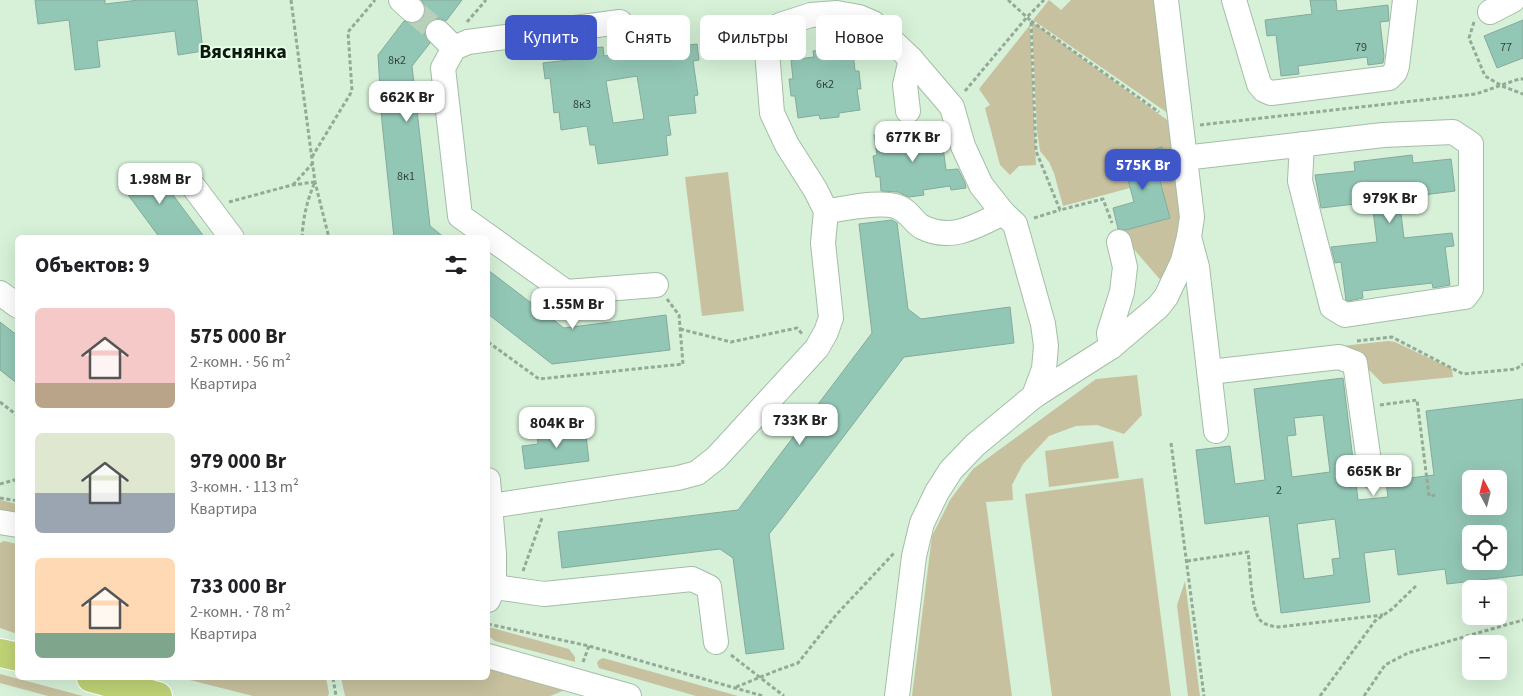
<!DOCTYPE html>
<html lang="ru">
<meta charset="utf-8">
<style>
:root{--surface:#fff;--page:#f6f6f6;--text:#202124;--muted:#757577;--accent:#4057ca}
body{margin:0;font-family:"Source Sans 3",sans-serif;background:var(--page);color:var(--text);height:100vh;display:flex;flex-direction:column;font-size:19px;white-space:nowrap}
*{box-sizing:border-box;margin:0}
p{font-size:16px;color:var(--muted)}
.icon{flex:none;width:28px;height:28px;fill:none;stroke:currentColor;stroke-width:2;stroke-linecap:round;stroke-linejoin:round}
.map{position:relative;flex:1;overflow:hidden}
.sheet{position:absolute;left:15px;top:235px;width:475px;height:445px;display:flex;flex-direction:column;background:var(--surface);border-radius:8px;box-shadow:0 5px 20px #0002}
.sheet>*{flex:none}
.hud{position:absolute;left:505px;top:15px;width:475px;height:45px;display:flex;gap:10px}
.needle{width:32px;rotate:353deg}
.fabs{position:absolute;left:1462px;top:470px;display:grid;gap:10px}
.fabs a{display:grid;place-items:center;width:45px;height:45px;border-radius:8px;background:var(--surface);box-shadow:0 5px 20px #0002;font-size:25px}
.price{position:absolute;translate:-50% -42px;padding:0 11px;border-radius:10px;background:#fff;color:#222;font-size:16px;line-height:32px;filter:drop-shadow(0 1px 2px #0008)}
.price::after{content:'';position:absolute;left:50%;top:30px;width:15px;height:11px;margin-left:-8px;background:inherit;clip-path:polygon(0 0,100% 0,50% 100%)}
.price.active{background:var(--accent);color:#fff}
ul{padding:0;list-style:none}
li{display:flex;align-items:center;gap:15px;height:125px;padding:0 20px}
li span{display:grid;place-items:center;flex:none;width:140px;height:100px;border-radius:8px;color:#555}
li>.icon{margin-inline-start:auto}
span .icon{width:60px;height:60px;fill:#fffc;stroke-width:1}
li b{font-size:21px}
h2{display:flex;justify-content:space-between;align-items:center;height:60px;padding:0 20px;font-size:21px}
.chip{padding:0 18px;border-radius:8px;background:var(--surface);box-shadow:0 5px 20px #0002;font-size:18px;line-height:45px}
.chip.active{background:var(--accent);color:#fff}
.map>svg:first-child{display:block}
.green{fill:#c8c19f}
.building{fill:#93c7b5;stroke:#85a99d;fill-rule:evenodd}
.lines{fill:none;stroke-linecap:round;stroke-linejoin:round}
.minor-tunnel{stroke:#b8d0ba;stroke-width:24;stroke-dasharray:24 12;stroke-linecap:butt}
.minor-casing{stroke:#a4bea6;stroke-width:26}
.major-casing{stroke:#fff;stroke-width:30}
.path{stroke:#94a996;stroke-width:3;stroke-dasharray:4 2.5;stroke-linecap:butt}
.minor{stroke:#fff;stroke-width:24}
.major{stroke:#bfd376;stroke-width:28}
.labels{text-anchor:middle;stroke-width:4;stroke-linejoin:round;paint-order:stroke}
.number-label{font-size:12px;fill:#304438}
.district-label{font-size:20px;font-weight:bold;fill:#0f180f;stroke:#e4fee5}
</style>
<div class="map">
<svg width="1523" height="696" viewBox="0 0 1523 696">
<rect width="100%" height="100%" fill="#d6f1d8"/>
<g class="green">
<path d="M1049,0L1061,10L1071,0H1157L1169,114L1033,20Z"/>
<path d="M1032,22L1170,122L1182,221L1163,283L1119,232L1170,218L1157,170L1167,167L1162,147L1122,158L1130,188L1063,206L1054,173L1049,162L1040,151L1037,131Z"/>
<path d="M1030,25L1036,165L1019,166L1010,175L1000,165L985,108L990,105L979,89Z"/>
<path d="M728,172L744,311L702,316L685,177Z"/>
<path d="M1388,341L1395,342L1452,369L1453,377L1383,384L1361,362L1342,346Z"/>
<path d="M1137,375L1142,415L1124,434L1097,425L1076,426L1049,436L1023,464L1012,485L1013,500L986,502L1012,696H912L932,536L950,500L973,469L1096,379Z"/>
<path d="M1113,441L1119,478L1049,487L1045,451Z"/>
<path d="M1143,478L1171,696H1052L1025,494Z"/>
<path d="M0,500L17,504V514L0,510Z"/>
<path d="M4,541L17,544V634L0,628V543Z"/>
<path d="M1185,581L1200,696H1188L1177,605Z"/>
<path d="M489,627L569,649L575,657V662L495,641L490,637Z"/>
<path d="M603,658L738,696H696L599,668L597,663L599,660Z"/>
<path d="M488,665L565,690L550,696H345L341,678H488Z"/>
<path d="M0,674L83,696H48L0,683Z"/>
<path d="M182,678H326L329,693L328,696H253Z"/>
</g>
<g class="building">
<path d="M35,0H105V4L139,0H197L203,51L178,55L175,31L97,41L100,67L75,70L69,20L38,24Z"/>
<path d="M421,0H462L446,21L441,19H435L428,23L425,28V35L430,43L412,66L430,226L445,238H394L382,122L378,55L404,21L410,23H416L422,19L425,13V6Z"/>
<path d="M1310,0H1336L1337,11L1388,5L1389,21L1380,22L1384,56L1383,63L1368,65L1367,57L1298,66L1299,74L1281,76L1276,35L1267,36L1265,20L1312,14Z"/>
<path d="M1523,20V58L1497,68L1484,36Z"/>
<path d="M656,41L657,49L697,44L699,60L693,61L698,95L694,96L696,113L668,116L671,135L666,136L668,155L598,164L595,145H590L587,126L561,130L559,112L554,113L550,78L545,79L543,63L585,58L583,49L603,47L604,56L634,52L633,44ZM637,76L644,119L613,123L606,81Z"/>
<path d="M831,49L832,55L853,52L855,71H859L861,89H857L860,110L839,113V117L820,119L819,115L798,118L795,96H791L789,79H793L791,60L814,57L813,51Z"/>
<path d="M938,127L940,147H943L946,170L958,169L965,183L966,188L951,190L950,186L923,190L924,195L909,197L898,192L881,191L880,177H876L873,156L877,155L874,135L897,132V131Z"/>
<path d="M1162,147L1167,167L1157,170L1170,218L1126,230L1118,229L1113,208L1134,202L1122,158Z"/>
<path d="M1412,155L1413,163L1451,159L1455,191L1399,198L1404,238L1452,233L1454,246L1445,247L1450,285L1433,288L1432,283L1362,291L1363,298L1348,301L1346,300L1341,262L1335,263L1331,247L1377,242L1372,202L1321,208L1315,175L1355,171L1354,162Z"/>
<path d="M149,163L167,187L205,238H160L120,184Z"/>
<path d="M892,220L897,223L908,309L921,319L1010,307L1014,343L904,357L778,523L769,534L784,649L746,654L733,558L720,549L562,568L558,532L738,510L872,333L859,224Z"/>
<path d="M488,270L564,328L666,315L670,350L552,364L488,314Z"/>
<path d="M0,322L18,336V384L0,370Z"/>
<path d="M1343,378L1358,500L1388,497L1386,481L1434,475L1426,411L1523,399V575L1447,584L1445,569L1398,575L1395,549L1364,553L1370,602L1281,613L1269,516L1205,524L1196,450L1230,446L1235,484L1265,480L1254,389ZM1323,415L1330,472L1292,477L1287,436L1296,435L1294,418ZM1471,479H1499V506H1471ZM1335,519L1340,558L1332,559L1334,575L1304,579L1297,524ZM1471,534H1499V561H1471Z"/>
<path d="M585,427L589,461L525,469L522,446L538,444L537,433Z"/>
</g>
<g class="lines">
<path class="minor-tunnel" d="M412,10L438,32"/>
<g class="minor-casing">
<g id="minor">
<path d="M401,0L412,10"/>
<path d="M1234,0L1259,84L1264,90L1271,93L1389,78L1395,72L1397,66L1405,0"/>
<path d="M1490,12L1513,0"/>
<path d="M620,22L468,42L454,48L443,68L460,216L566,292L656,285"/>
<path d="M438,32L454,48"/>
<path d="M908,111L905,85L911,59"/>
<path d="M1184,158L1383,135L1453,132L1471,144V289L1465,297L1345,315L1332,307L1300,181L1302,144"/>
<path d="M193,186L232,238"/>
<path d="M826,211C845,209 877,201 895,206C908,209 913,222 922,227C952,242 976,226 1003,213"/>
<path d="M1189,237L1197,267L1216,431"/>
<path d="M0,293L18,306"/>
<path d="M1111,347L1109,333L1122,292L1125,267L1119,242"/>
<path d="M1210,372L1339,357L1355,363L1371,476"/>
<path d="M488,480L494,554V587L488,600"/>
<path d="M490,506L678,478L697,473L716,458L817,348L826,332L831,318L823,243L826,211L815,189L787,145L772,113L767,51L768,37L780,25L811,15L837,13L859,17L873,23L911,59L952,107L963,146L981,185L1003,213L1015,224L1043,324L1046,346L1044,369L1034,396"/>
<path d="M0,522L18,525"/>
<path d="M494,587L544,594L692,579L709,587L716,642"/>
<path d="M488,656L629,696"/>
<path d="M897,696L914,556L922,523L937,492L951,470L975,445L1034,396L1111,347L1158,307L1166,297L1183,261L1189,237L1192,217L1166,0"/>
</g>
</g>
<g class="major-casing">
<g id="major">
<path d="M0,653L18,657"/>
<path d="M91,678L158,696"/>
</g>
</g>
<g class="path">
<path d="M291,0L315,182L329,238"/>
<path d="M1008,0L1031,21L1036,151L1060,210L1103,199L1112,223"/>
<path d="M1031,21L1159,112"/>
<path d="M467,22L486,0"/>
<path d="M1474,22L1469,38L1485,76L1502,86L1523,94"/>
<path d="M965,91L1027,17L1044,0"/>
<path d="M1200,125L1476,94L1519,79H1523"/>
<path d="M312,157L352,91L348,32L375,0"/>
<path d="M293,185L312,164"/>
<path d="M229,202L292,185L315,182"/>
<path d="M1034,218L1060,210"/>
<path d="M302,238C303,218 307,200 315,182"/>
<path d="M680,329L731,342L797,328L803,335"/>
<path d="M1357,341L1392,337L1463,374L1516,369L1523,364"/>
<path d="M488,342L539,379L683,364L679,315L667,299"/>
<path d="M0,402L18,416"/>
<path d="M1380,405L1417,400L1429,496L1436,495"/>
<path d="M1171,443L1204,696"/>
<path d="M0,484L18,479"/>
<path d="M0,498L18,501"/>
<path d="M1187,561L1248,552C1250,567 1251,610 1260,620C1265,625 1271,626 1278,627L1383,615"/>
<path d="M523,571L542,518"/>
<path d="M488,624L589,646L763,696"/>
<path d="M731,655L784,696"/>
<path d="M583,662L589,646"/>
<path d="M333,678L336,696"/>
<path d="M736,687L778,670L798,663L836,615L894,553"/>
<path d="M1320,696L1375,621L1392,609L1417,585"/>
<path d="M1364,696L1385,665L1408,653L1523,620"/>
</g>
<use href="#minor" class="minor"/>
<use href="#major" class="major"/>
</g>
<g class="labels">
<g class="number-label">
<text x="1361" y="51">79</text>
<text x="1506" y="51">77</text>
<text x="397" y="64">8к2</text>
<text x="825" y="88">6к2</text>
<text x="582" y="108">8к3</text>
<text x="406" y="180">8к1</text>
<text x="1279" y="494">2</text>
</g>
<g class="district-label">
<text x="243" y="58">Вяснянка</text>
</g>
</g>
</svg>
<div class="fabs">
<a><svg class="needle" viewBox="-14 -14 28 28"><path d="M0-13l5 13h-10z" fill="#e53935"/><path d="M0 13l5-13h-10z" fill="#757577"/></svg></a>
<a><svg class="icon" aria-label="locate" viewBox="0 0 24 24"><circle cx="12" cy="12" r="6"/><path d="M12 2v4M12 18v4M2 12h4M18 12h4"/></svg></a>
<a>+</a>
<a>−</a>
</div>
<b class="price" style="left:407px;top:123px">662K Br</b>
<b class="price" style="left:913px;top:163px">677K Br</b>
<b class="price active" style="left:1143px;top:191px">575K Br</b>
<b class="price" style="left:160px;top:205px">1.98M Br</b>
<b class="price" style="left:1390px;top:224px">979K Br</b>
<b class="price" style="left:573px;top:330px">1.55M Br</b>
<b class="price" style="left:800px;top:446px">733K Br</b>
<b class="price" style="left:557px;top:449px">804K Br</b>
<b class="price" style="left:1374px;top:497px">665K Br</b>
<div class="hud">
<a class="chip active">Купить</a>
<a class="chip">Снять</a>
<a class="chip">Фильтры</a>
<a class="chip">Новое</a>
</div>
<section class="sheet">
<h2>Объектов: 9<svg class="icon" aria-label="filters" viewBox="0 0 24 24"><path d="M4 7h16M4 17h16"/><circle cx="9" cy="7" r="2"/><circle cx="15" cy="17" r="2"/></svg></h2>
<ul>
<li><span style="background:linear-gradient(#f6c9c9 75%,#b9a48a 0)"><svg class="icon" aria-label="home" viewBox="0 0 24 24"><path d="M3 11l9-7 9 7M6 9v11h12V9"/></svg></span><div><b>575 000 Br</b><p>2-комн. · 56 m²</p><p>Квартира</p></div></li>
<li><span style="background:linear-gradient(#dfe7d0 60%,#9aa5b1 0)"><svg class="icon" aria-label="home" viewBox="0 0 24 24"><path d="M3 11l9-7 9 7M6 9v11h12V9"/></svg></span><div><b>979 000 Br</b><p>3-комн. · 113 m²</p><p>Квартира</p></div></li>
<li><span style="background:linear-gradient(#ffd9b3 75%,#7fa58c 0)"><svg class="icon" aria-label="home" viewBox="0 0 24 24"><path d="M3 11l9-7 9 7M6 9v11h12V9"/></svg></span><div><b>733 000 Br</b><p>2-комн. · 78 m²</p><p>Квартира</p></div></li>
</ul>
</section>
</div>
